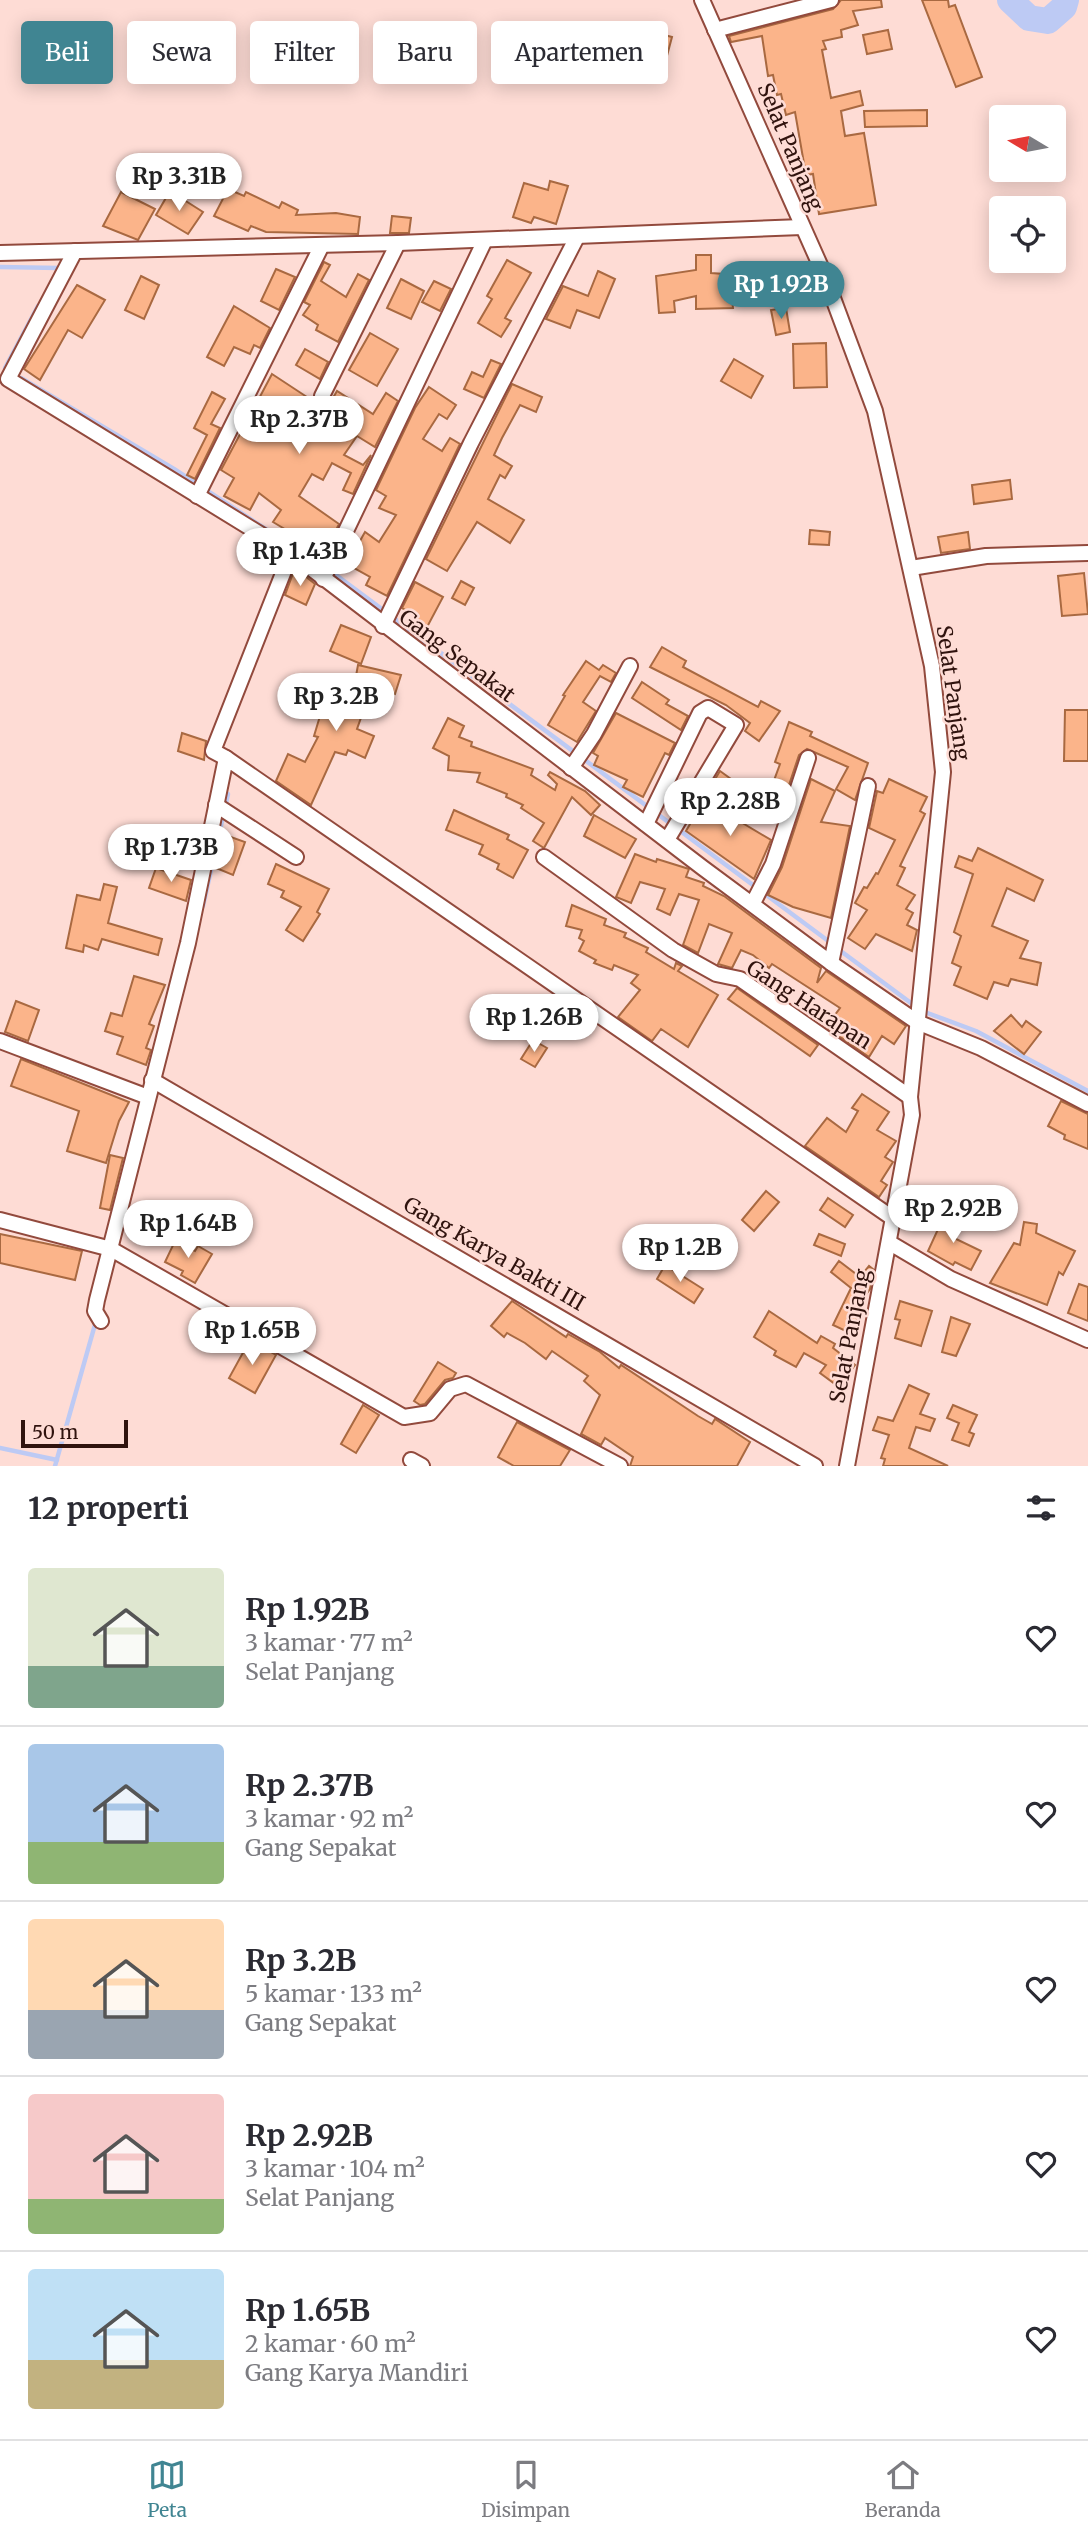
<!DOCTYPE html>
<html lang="id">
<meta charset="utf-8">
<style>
:root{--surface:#fff;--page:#f7f7f7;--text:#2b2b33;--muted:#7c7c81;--line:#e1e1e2;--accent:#408592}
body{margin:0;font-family:Merriweather,serif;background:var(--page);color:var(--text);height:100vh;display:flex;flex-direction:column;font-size:26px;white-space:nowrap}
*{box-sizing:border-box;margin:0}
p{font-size:23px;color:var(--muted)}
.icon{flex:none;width:38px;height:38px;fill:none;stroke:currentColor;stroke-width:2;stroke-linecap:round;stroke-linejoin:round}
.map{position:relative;height:1466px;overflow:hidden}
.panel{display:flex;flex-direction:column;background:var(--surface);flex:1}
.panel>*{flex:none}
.banner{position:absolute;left:21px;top:21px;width:700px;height:63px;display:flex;gap:14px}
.needle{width:46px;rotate:280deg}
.controls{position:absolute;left:989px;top:105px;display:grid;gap:14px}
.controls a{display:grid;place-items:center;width:77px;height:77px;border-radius:7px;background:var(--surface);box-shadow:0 4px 18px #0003;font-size:35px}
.scale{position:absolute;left:21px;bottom:18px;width:107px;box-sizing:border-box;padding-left:7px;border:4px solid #30130e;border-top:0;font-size:19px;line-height:24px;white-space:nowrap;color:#30130e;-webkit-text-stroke:5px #fedcd5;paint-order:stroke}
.price{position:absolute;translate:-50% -60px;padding:0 16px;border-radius:24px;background:#fff;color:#222;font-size:23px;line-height:46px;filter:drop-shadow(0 2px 4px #0008)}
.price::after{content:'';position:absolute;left:50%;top:42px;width:21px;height:16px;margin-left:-10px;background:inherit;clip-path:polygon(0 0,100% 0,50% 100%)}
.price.selected{background:var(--accent);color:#fff}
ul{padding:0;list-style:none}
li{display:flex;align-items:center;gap:21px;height:175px;padding:0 28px}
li+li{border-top:2px solid var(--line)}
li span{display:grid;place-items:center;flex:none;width:196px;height:140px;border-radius:7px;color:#555}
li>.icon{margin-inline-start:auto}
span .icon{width:84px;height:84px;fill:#fffc;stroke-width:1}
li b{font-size:30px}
h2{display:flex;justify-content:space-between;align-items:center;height:84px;padding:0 28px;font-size:30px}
.pill{padding:0 24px;border-radius:7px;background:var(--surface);box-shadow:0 4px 18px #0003;font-size:24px;line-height:63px}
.pill.selected{background:var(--accent);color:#fff}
.tabs{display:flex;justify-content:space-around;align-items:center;height:98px;border-top:2px solid var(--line);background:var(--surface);font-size:19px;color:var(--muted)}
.tabs a{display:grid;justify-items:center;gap:4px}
.tabs .selected{color:var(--accent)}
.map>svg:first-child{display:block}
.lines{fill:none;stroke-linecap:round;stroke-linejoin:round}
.stream{stroke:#bdcaf4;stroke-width:4.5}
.river{stroke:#bdcaf4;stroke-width:26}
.building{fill:#fbb48a;stroke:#a96941;stroke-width:2}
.minor-casing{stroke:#924a3d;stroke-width:18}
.minor{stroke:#fff;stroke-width:14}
.labels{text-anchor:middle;stroke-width:5;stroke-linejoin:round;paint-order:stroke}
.street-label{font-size:21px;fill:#30130e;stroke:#fedcd5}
</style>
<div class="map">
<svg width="1088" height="1466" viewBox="0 0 1088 1466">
<rect width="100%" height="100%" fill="#fedcd5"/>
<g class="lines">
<g class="stream">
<path d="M0,267L59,268"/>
<path d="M5,368L38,306"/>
<path d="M21,378L174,469L284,541"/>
<path d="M294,547L332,572L831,943"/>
<path d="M203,906L228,794"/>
<path d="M838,949L915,1006"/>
<path d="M922,1011L976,1031L1088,1091"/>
<path d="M0,1448L57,1460"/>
<path d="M55,1466L96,1321"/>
</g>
<path class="river" d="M1010,0L1029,18L1048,21L1064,7L1066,0"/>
</g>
<g class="building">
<path d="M841,0H881L882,7L853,11L858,25L841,30L842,37L823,41L826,49L822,50L831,98L860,91L863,105L841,111L845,136L864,133L876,205L819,214L813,174L806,175L795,112L786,115L781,94L777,95L773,75L768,76L762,36L731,42L729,36L833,9Z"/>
<path d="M922,0H948L949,7L955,5L982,77L956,87Z"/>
<path d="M888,30L892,49L867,54L863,35Z"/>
<path d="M649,31L672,37L664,67L641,62Z"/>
<path d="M927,110V126L865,127L864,111Z"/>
<path d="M550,181L568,186L556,224L534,217L531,223L513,217L524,183L548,190Z"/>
<path d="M228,189L244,196L246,192L279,208L282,202L298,210L296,215L336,213L360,217L358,234L266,232L251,226L248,231L214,216Z"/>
<path d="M170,191L203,212L188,234L156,215Z"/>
<path d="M121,192L155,209L138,240L103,226Z"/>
<path d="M392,216L411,218L409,233H390Z"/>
<path d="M696,255H711V273L769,277V300L732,299L733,308L696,309V296L674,301L675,312L659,313L656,276L696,270Z"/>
<path d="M507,260L531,273L505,318L511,321L501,337L478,323L492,299L487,296Z"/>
<path d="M324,262L330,265L321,281L346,297L358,274L369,280L338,342L316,330L318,325L303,315L310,305L304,302Z"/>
<path d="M276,269L295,277L279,310L261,301Z"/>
<path d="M598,271L615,279L599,318L577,310L570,328L546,319L563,286L588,296Z"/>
<path d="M141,276L159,285L144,319L125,310Z"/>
<path d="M401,279L424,291L411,319L387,308Z"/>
<path d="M434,281L451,289L440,311L422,302Z"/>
<path d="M77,285L105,300L82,338L68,330L40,380L24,369Z"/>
<path d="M234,306L270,328L260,348L254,345L250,354L234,347L224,366L207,357Z"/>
<path d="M786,308L790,332L776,335L771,310Z"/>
<path d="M370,333L398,349L377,386L349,370Z"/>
<path d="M826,343L827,387L794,388L793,344Z"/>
<path d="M305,349L328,362L320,379L296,365Z"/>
<path d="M734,359L763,376L751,398L721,381Z"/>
<path d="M491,360L501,364L484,398L464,389L472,372L483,377Z"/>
<path d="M272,374L310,399L300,420L319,430L336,409L329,405L337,391L373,414L386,393L398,401L375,447L357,436L344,455L363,465L371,455L353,494L343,490L351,473L332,463L323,480L312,474L299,496L339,524L325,553L273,522L281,510L259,493L250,510L224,496L234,478L221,470Z"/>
<path d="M512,384L542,397L536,412L520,405L502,438L494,455L512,466L505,478L500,475L488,499L524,520L510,543L477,522L447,571L426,559Z"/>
<path d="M429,387L456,405L447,419L439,414L423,439L442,451L450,438L460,444L387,596L366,585L370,577L347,564L365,532L379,542L396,515L379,508L386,496L376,490L415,408Z"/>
<path d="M212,392L225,399L211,424L220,428L195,479L187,475L207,435L194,428Z"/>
<path d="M1010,480L1012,499L974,504L972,485Z"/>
<path d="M810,530L830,532L829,545L809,544Z"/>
<path d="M968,532L970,549L941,553L938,537Z"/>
<path d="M295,568L315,584L306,605L285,595Z"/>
<path d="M1084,573L1088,614L1062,616L1058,576Z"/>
<path d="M461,581L474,588L465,605L452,598Z"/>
<path d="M415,582L443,597L426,629L415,624L418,617L402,608Z"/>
<path d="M341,625L371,637L361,664L330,651Z"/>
<path d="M662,647L686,661L683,667L758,707L761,701L780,711L759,741L745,731L750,723L726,705L650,667Z"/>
<path d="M586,661L599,670L603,665L616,673L611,682L600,676L583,702L596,711L577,742L548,725L565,696L563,695Z"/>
<path d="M358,665L401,675L395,694L372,687L357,729L374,736L365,758L348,750L346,755L335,752L311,805L276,781L288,754L305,762L318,737L314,736L320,716L331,689L352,698Z"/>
<path d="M642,682L669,700L666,704L688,716L681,730L632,698Z"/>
<path d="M1065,710H1088V761H1064Z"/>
<path d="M616,713L675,743L669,755L665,753L643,797L623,787L627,780L594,765L598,756L593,753Z"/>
<path d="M448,718L464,726L459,737L472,742L471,746L533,769L531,775L555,790L557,784L548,775L550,772L585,791L600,805L591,815L572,797L544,848L533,841L544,823L521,808L523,805L506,797L507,794L477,782L480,773L448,770L449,756L433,748Z"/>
<path d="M789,722L812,732L810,736L868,763L855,800L836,789L848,767L807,749L799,755L778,818L762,813L780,764L775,762Z"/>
<path d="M182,733L206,741L204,760L178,751Z"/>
<path d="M720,771L742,787L739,791L761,813L706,794Z"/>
<path d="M811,779L835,791L821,822L850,826L831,918L793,907L768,895L782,867Z"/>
<path d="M889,779L927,797L920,811L925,814L900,866L905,868L897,885L915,895L906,909L913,913L907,925L917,930L912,951L876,934L865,949L848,938L867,910L855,903L864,887L867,888L876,873L878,874L895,840L869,828L877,791L883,793Z"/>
<path d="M704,800L771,840L754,879L686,831Z"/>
<path d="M454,810L509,835L507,839L528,850L513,878L497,869L499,864L479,854L483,845L446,830Z"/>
<path d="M594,815L636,839L625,858L584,836Z"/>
<path d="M228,836L245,842L233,875L216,868Z"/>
<path d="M978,848L1043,880L1034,901L1007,888L992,926L1028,941L1020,958L1041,963L1037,985L1011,979L1008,986L994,982L987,999L954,985L961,967L952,963L961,936L954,932L973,874L955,867L959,856L972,861Z"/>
<path d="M635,854L656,862L657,859L689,869L686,877L704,883L703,886L724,896L821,968L817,983L826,971L906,1026L894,1044L882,1036L869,1057L826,1027L840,1008L772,964L769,968L753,955L741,950L732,968L718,964L732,933L709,924L698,953L683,945L699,900L679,894L670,915L657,909L665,889L640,882L631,903L616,897Z"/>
<path d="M276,864L329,889L317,912L320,914L303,941L286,930L301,907L281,897L284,891L268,884Z"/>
<path d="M156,868L191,880L186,901L149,888Z"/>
<path d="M104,884L117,887L108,923L162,939L158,955L102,939L98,950L84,945L83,952L66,948L77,895L100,900Z"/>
<path d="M572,905L606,919L604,925L626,933L624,937L648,948L646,952L674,969L676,963L682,966L678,971L718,995L688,1047L661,1029L652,1041L618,1017L640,990L631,983L638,975L614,965L612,970L594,963L596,960L579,951L584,941L579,938L582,930L566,926Z"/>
<path d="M134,976L165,985L149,1024L154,1026L146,1048L151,1050L146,1065L117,1054L123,1037L105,1031L111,1013L122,1016Z"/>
<path d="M737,988L818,1045L810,1056L728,999Z"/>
<path d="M16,1001L39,1010L28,1041L5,1032Z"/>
<path d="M1011,1015L1022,1027L1026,1021L1041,1032L1024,1054L994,1031Z"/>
<path d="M533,1040L547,1048L535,1067L521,1059Z"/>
<path d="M21,1059L129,1102L119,1121L106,1163L67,1151L79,1111L11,1086Z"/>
<path d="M862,1094L889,1112L877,1130L896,1141L885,1157L893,1162L881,1181L887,1185L879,1197L805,1146L827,1118L846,1132L858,1111L852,1108Z"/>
<path d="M1061,1101L1088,1114V1149L1064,1139L1065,1135L1048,1126Z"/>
<path d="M110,1155L123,1158L110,1210L100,1208Z"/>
<path d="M766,1191L779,1202L754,1231L742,1220Z"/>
<path d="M828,1198L853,1215L845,1227L820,1210Z"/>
<path d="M945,1214L961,1223L954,1238L981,1251L971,1270L955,1262L953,1265L928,1251Z"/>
<path d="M1024,1222L1037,1224L1036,1233L1075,1251L1063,1275L1059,1272L1047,1305L990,1283L1014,1243L1020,1245Z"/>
<path d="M0,1234L82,1251L75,1280L0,1263Z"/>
<path d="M819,1234L845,1244L841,1256L814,1245Z"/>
<path d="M175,1241L195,1251L198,1246L212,1254L195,1283L181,1275L183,1271L165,1262Z"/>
<path d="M839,1261L860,1277L869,1266L874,1270L870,1289L861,1301L864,1302L850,1333L833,1325L851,1288L831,1272Z"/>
<path d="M665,1265L703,1289L694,1303L657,1279Z"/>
<path d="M1079,1284L1088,1287V1321L1068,1313Z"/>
<path d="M512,1301L566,1337L568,1334L600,1352L619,1368L621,1365L698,1416L712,1424L715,1419L750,1442L737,1466H630L633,1457L605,1438L601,1445L581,1434L600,1395L584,1381L588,1376L552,1351L546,1359L525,1343L507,1333L504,1337L491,1326Z"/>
<path d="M900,1301L932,1311L921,1346L895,1338L900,1320L895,1319Z"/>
<path d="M769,1311L817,1343L821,1336L835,1344L833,1348L855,1365L839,1387L820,1373L826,1365L804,1353L796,1367L774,1355L776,1351L754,1337Z"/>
<path d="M951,1317L970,1324L956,1356L942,1352Z"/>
<path d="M250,1340L276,1355L255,1393L229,1378Z"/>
<path d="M438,1362L456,1373L453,1378L445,1380L425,1404L420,1405L414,1401Z"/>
<path d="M909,1385L929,1394L920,1414L935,1419L930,1431L916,1427L909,1448L948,1466H883L885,1459L881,1458L889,1435L873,1430L878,1417L893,1421Z"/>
<path d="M363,1405L379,1415L356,1453L341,1444Z"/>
<path d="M953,1405L977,1415L969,1432L974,1434L969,1446L952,1440L959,1423L947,1418Z"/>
<path d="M517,1422L570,1450L560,1466H514L498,1457Z"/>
</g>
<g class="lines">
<g class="minor-casing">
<g id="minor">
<path d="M702,0L824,274L875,411L932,666L943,772L910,1097L912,1115L847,1466"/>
<path d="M715,30L831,0"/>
<path d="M75,251L8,379L291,553L703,868L831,963L917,1022L981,1048L1088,1104"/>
<path d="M0,253L398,243L802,227"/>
<path d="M322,396L398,243"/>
<path d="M197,496L322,245"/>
<path d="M911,568L986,556L1088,553"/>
<path d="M323,579L485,240"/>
<path d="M383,626L471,443L577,237"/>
<path d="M226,758L213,751L291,553"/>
<path d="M571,768L594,734L630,666"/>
<path d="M216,805L296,857"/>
<path d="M646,824L700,713L708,708L736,725L667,840"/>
<path d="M544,857L673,950L716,974L740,979L910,1097"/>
<path d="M753,903L773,864L808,758"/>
<path d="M831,963L868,786"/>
<path d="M0,1041L148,1097"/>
<path d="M152,1080L815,1466"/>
<path d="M0,1220L111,1249L404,1417L430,1413L450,1389L466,1384L620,1466"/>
<path d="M890,1243L951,1279L1088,1340"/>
<path d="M101,1321L95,1311L97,1300L188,943L226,758L894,1219"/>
<path d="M411,1460L422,1466"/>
</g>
</g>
<use href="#minor" class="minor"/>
</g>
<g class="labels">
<g class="street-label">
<text transform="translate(790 147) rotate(67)" y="7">Selat Panjang</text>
<text transform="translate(457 656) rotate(37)" y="7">Gang Sepakat</text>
<text transform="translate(953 693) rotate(82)" y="7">Selat Panjang</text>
<text transform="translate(809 1005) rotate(33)" y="7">Gang Harapan</text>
<text transform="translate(494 1254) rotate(30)" y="7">Gang Karya Bakti III</text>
<text transform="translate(850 1336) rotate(-79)" y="7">Selat Panjang</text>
</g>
</g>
</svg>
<div class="controls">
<a><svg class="needle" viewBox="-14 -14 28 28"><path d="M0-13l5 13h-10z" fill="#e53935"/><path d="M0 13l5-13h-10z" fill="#7c7c81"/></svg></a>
<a><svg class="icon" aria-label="locate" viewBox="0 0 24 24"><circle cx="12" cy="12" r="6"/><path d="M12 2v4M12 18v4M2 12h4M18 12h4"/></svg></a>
</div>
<div class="scale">50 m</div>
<b class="price" style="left:179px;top:213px">Rp 3.31B</b>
<b class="price selected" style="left:781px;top:321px">Rp 1.92B</b>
<b class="price" style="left:299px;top:456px">Rp 2.37B</b>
<b class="price" style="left:300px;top:588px">Rp 1.43B</b>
<b class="price" style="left:336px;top:733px">Rp 3.2B</b>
<b class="price" style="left:730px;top:838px">Rp 2.28B</b>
<b class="price" style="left:171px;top:884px">Rp 1.73B</b>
<b class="price" style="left:534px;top:1054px">Rp 1.26B</b>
<b class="price" style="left:953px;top:1245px">Rp 2.92B</b>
<b class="price" style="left:188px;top:1260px">Rp 1.64B</b>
<b class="price" style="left:680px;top:1284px">Rp 1.2B</b>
<b class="price" style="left:252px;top:1367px">Rp 1.65B</b>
<div class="banner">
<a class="pill selected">Beli</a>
<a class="pill">Sewa</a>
<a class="pill">Filter</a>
<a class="pill">Baru</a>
<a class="pill">Apartemen</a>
</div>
</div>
<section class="panel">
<h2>12 properti<svg class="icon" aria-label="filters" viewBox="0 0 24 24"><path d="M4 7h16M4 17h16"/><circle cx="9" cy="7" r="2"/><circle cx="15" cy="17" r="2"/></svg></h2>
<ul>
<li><span style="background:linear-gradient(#dfe7d0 70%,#7fa58c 0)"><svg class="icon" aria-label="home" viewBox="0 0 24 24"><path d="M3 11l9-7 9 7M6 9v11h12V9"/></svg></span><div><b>Rp 1.92B</b><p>3 kamar · 77 m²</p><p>Selat Panjang</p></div><svg class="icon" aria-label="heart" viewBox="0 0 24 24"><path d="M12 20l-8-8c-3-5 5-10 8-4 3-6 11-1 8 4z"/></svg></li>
<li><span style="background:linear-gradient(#a9c7e8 70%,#8fb573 0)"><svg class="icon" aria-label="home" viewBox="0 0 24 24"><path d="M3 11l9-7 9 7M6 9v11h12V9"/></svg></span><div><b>Rp 2.37B</b><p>3 kamar · 92 m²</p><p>Gang Sepakat</p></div><svg class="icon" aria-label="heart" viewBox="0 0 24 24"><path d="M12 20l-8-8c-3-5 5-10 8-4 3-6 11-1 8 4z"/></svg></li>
<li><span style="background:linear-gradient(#ffd9b3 65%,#9aa5b1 0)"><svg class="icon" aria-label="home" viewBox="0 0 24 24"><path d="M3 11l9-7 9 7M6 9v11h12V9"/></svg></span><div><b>Rp 3.2B</b><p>5 kamar · 133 m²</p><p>Gang Sepakat</p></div><svg class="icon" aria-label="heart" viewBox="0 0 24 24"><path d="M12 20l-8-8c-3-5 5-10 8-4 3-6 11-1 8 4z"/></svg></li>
<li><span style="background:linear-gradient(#f6c9c9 75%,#8fb573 0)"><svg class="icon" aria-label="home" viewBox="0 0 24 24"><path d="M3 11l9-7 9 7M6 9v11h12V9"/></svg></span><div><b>Rp 2.92B</b><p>3 kamar · 104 m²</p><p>Selat Panjang</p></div><svg class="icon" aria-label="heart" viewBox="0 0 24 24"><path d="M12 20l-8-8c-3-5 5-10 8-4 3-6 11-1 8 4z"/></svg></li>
<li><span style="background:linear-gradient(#bfe0f5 65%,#c2b280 0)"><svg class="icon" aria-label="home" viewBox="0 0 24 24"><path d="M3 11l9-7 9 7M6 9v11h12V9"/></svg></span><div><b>Rp 1.65B</b><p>2 kamar · 60 m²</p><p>Gang Karya Mandiri</p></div><svg class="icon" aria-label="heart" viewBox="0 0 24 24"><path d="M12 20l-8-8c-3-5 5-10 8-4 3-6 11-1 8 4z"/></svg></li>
</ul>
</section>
<nav class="tabs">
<a class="selected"><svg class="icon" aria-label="map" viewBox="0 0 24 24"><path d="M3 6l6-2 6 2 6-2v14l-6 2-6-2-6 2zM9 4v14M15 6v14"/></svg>Peta</a>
<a><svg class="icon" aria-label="saved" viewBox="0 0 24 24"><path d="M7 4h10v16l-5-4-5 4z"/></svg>Disimpan</a>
<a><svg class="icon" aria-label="home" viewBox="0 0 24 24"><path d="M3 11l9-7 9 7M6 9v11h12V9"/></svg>Beranda</a>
</nav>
